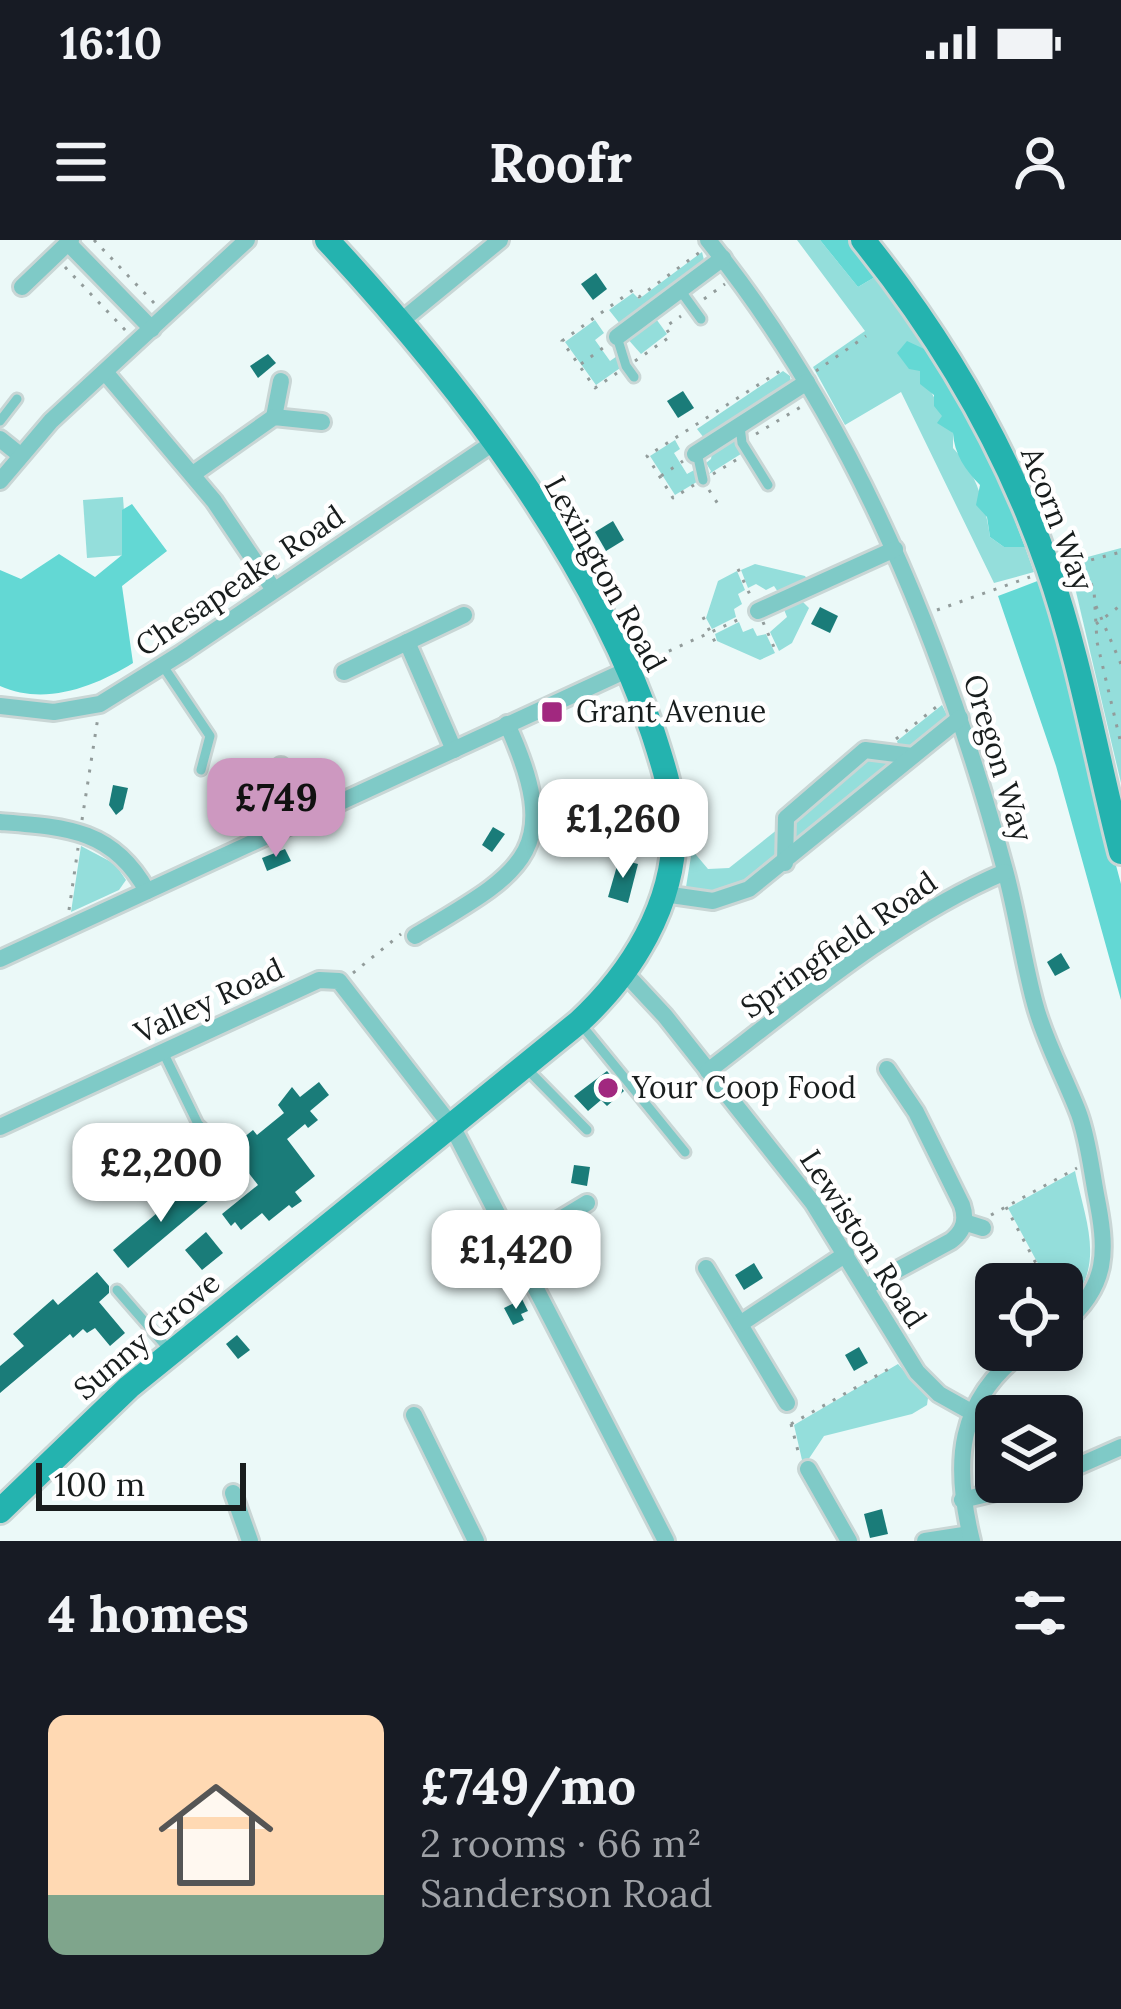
<!DOCTYPE html>
<meta charset="utf-8">
<style>
:root{--surface:#171b24;--page:#242831;--text:#f1f3f6;--muted:#9ea1a6;--line:#363941;--accent:#cd98c0}
body{margin:0;font-family:Lora,serif;background:var(--page);color:var(--text);height:100vh;display:flex;flex-direction:column;font-size:45px;white-space:nowrap}
*{box-sizing:border-box;margin:0}
p{font-size:39px;color:var(--muted)}
.icon{flex:none;width:66px;height:66px;fill:none;stroke:currentColor;stroke-width:2;stroke-linecap:round;stroke-linejoin:round}
.map{position:relative;height:1301px;overflow:hidden}
.drawer{display:flex;flex-direction:column;background:var(--surface);flex:1}
.drawer>*{flex:none}
.controls{position:absolute;left:975px;top:1023px;display:grid;gap:24px}
.controls a{display:grid;place-items:center;width:108px;height:108px;border-radius:18px;background:var(--surface);box-shadow:0 6px 18px #0003;font-size:60px}
.scale{position:absolute;left:36px;bottom:30px;width:210px;box-sizing:border-box;padding-left:12px;border:6px solid #181d1d;border-top:0;font-size:33px;line-height:42px;white-space:nowrap;color:#181d1d;-webkit-text-stroke:9px #fff;paint-order:stroke}
.price{position:absolute;translate:-50% -102px;padding:0 27px;border-radius:24px;background:#fff;color:#222;font-size:39px;line-height:78px;filter:drop-shadow(0 3px 6px #0008)}
.price::after{content:'';position:absolute;left:50%;top:72px;width:36px;height:27px;margin-left:-18px;background:inherit;clip-path:polygon(0 0,100% 0,50% 100%)}
.price.active{background:var(--accent);color:#111}
ul{padding:0;list-style:none}
li{display:flex;align-items:center;gap:36px;height:300px;padding:0 48px}
li+li{border-top:3px solid var(--line)}
li span{display:grid;place-items:center;flex:none;width:336px;height:240px;border-radius:18px;color:#555}
li>.icon{margin-inline-start:auto}
span .icon{width:144px;height:144px;fill:#fffc;stroke-width:1}
li b{font-size:51px}
h2{display:flex;justify-content:space-between;align-items:center;height:144px;padding:0 48px;font-size:51px}
.status{display:flex;justify-content:space-between;align-items:center;height:84px;padding:0 60px;background:var(--surface);direction:ltr}
.status svg{height:33px;fill:currentColor}
header{display:flex;justify-content:space-between;align-items:center;height:156px;padding:0 48px;background:var(--surface);font-size:54px;font-weight:700}
.map>svg:first-child{display:block}
.green{fill:#94dedb}
.forest{fill:#63d8d4}
.building{fill:#1a7c79}
.lines{fill:none;stroke-linecap:round;stroke-linejoin:round}
.lane-casing{stroke:#c9d6d5;stroke-width:15}
.street-casing{stroke:#c9d6d5;stroke-width:22}
.secondary-casing{stroke:#c9d6d5;stroke-width:30}
.path{stroke:#929c9b;stroke-width:3;stroke-dasharray:3 9;stroke-linecap:butt}
.lane{stroke:#7fcac7;stroke-width:9}
.street{stroke:#7fcac7;stroke-width:16}
.secondary{stroke:#24b3af;stroke-width:24}
.poi-dot{fill:#a1287f;stroke:#fff;stroke-width:4.5}
.labels{text-anchor:middle;stroke-width:9;stroke-linejoin:round;paint-order:stroke}
.street-label{font-size:30px;fill:#181d1d;stroke:#fff}
.poi-label{font-size:30px;fill:#181d1d;stroke:#fff;text-anchor:start}
</style>
<div class="status"><b>16:10</b><svg viewBox="0 0 49 12"><path d="M0 12V9h3v3zM5 12V6h3v6zM10 12V3h3v9zM15 12V0h3v12zM26 1h20v11H26zM47 4h2v5h-2z"/></svg></div>
<header><svg class="icon" aria-label="menu" viewBox="0 0 24 24"><path d="M4 6h16M4 12h16M4 18h16"/></svg>Roofr<svg class="icon" aria-label="person" viewBox="0 0 24 24"><circle cx="12" cy="8" r="4"/><path d="M4 21q1-7 8-7t8 7"/></svg></header>
<div class="map">
<svg width="1121" height="1301" viewBox="0 0 1121 1301">
<rect width="100%" height="100%" fill="#ebf9f8"/>
<g class="green">
<path d="M797,0H820L858,47L880,34L935,114L920,131L953,193V208C976,232 985,263 990,297L1004,307H1025L1034,332L994,343L901,152L845,185L813,127L865,91Z"/>
<path d="M702,12L705,24L621,85L609,70L633,53L639,59Z"/>
<path d="M654,76L667,94L641,114L626,97Z"/>
<path d="M595,80L604,93L595,100L610,121L620,114L623,126L596,145L565,102Z"/>
<path d="M783,131L790,136L791,143L704,198L697,189Z"/>
<path d="M735,192L744,212L709,234L711,231L706,223L711,219L713,207Z"/>
<path d="M675,200L680,209L674,213L687,234L696,229L700,240L675,255L650,216Z"/>
<path d="M123,257L127,315L87,318L83,260Z"/>
<path d="M1121,308V543L1069,322Z"/>
<path d="M755,324L805,336L809,342L780,355L774,346L766,350L756,344L748,348L741,330Z"/>
<path d="M737,331L745,350L738,354L742,364L734,369L736,377L712,389L706,378L718,341Z"/>
<path d="M800,359L809,368L792,403L779,411L770,392L787,377L783,367Z"/>
<path d="M739,382L743,392L753,388L757,396L766,394L775,413L760,420L717,401L715,394Z"/>
<path d="M942,465L948,477L913,507L899,508L897,501Z"/>
<path d="M865,517L887,521L889,525L798,601L794,599L791,583Z"/>
<path d="M778,589L775,618C748,639 722,660 686,647L692,610L708,629L729,628Z"/>
<path d="M81,606L115,624L126,640L119,650L71,672Z"/>
<path d="M1075,931C1086,984 1108,1029 1063,1071L1062,1044H1049L1008,968Z"/>
<path d="M898,1124L928,1158L927,1165L912,1174L824,1196L806,1223L802,1220L794,1185Z"/>
</g>
<g class="forest">
<path d="M820,0H852L880,34L858,47Z"/>
<path d="M907,101L935,114L989,212L1025,307H1004L990,297L987,277L976,265L980,245C965,230 954,213 953,193L937,183L942,176L934,166V155L920,144V131L909,129L897,113Z"/>
<path d="M132,264L167,311L122,346L133,423C94,447 45,466 0,446V330L21,339L59,314L95,337L122,315V270Z"/>
<path d="M1040,340L1121,644V760L1056,526L998,356Z"/>
</g>
<g class="building">
<path d="M596,33L607,49L593,60L581,44Z"/>
<path d="M268,114L276,123L258,138L250,126Z"/>
<path d="M683,151L694,168L678,178L667,161Z"/>
<path d="M613,281L624,300L606,311L595,292Z"/>
<path d="M820,367L838,376L830,393L811,384Z"/>
<path d="M113,545L128,548L123,569L116,575L109,565Z"/>
<path d="M493,587L505,594L492,612L482,605Z"/>
<path d="M285,609L291,621L267,631L262,618Z"/>
<path d="M619,619L638,624L628,663L608,657Z"/>
<path d="M1061,713L1070,728L1055,736L1047,722Z"/>
<path d="M607,831L624,851L607,866L601,860L588,871L574,856Z"/>
<path d="M319,842L329,855L310,871L318,880L308,888L305,884L287,899L315,936L295,952L302,961L292,968L289,965L269,981L262,973L241,990L235,982L231,986L222,974L258,945L241,923L234,929L222,915L253,890L257,895L284,873L278,865L292,847L300,857Z"/>
<path d="M574,925L590,927L587,946L571,943Z"/>
<path d="M194,942L209,960L128,1028L113,1010Z"/>
<path d="M206,992L223,1013L202,1030L185,1010Z"/>
<path d="M754,1023L763,1038L744,1050L735,1035Z"/>
<path d="M97,1032L109,1046V1053L99,1062L125,1093L110,1106L95,1088L87,1093L83,1089L73,1098L70,1094L0,1153V1126L24,1106L13,1094L53,1059L58,1065Z"/>
<path d="M522,1059L528,1071L521,1074L524,1080L513,1085L504,1068Z"/>
<path d="M237,1095L250,1110L238,1119L226,1104Z"/>
<path d="M859,1107L868,1123L854,1131L845,1115Z"/>
<path d="M882,1269L888,1294L870,1298L864,1274Z"/>
</g>
<g class="lines">
<g class="lane-casing">
<g id="lane">
<path d="M680,50L701,79"/>
<path d="M617,97L626,126L634,137"/>
<path d="M0,181L17,159"/>
<path d="M740,186L742,203L768,245"/>
<path d="M697,213L703,240"/>
<path d="M163,426L210,496L201,530"/>
<path d="M579,782L685,912"/>
<path d="M163,812L198,884L218,903"/>
<path d="M528,830L587,890"/>
<path d="M117,1050L171,1112"/>
</g>
</g>
<g class="street-casing">
<g id="street">
<path d="M708,0C856,185 944,404 1005,630C1017,674 1023,720 1035,764C1045,802 1065,837 1079,874C1088,899 1091,927 1096,954C1107,1009 1110,1046 1062,1085"/>
<path d="M68,3L152,89"/>
<path d="M22,47L71,0"/>
<path d="M400,82L500,0"/>
<path d="M617,97L723,18"/>
<path d="M105,132L214,261L274,350"/>
<path d="M274,177L281,141"/>
<path d="M0,199L20,215"/>
<path d="M695,214L807,142"/>
<path d="M193,234L274,177L322,182"/>
<path d="M0,241L51,181L247,0"/>
<path d="M758,371L895,309"/>
<path d="M407,402L454,510"/>
<path d="M344,432L464,375"/>
<path d="M0,466L54,472L100,464L182,413L493,203"/>
<path d="M281,526L307,579"/>
<path d="M0,582C66,587 113,589 147,651"/>
<path d="M785,623L786,578L865,510L912,516"/>
<path d="M664,654L713,661L749,649L960,478"/>
<path d="M415,696C522,632 566,613 507,484"/>
<path d="M0,719L629,429"/>
<path d="M624,732L665,776L813,963L917,1132L939,1154L973,1173"/>
<path d="M708,831C799,761 900,676 1005,632"/>
<path d="M0,887L319,740L339,741L453,888L666,1301"/>
<path d="M964,982L983,988"/>
<path d="M514,1007L587,963"/>
<path d="M706,1028L787,1163"/>
<path d="M866,1047L951,1001C964,991 967,980 962,965L916,872L887,829"/>
<path d="M740,1084L846,1014"/>
<path d="M414,1175L476,1301"/>
<path d="M808,1229L849,1301"/>
<path d="M1062,1233L1121,1207"/>
<path d="M233,1253L250,1301"/>
<path d="M962,1260L1038,1242"/>
<path d="M925,1301L970,1294"/>
<path d="M972,1301C953,1224 956,1161 1025,1110"/>
</g>
</g>
<g class="secondary-casing">
<g id="secondary">
<path d="M863,0C943,99 1006,206 1048,327C1080,419 1097,518 1121,612"/>
<path d="M0,1271L129,1147L579,782C632,733 674,665 674,591C674,557 663,524 653,493C592,313 455,138 327,0"/>
</g>
</g>
<g class="path">
<path d="M94,0L155,64"/>
<path d="M65,27L128,93"/>
<path d="M704,59L725,44"/>
<path d="M635,121L671,96L665,87L681,76"/>
<path d="M581,124L607,105"/>
<path d="M816,131L866,96"/>
<path d="M617,133L595,148L562,101L633,50L639,57L700,12"/>
<path d="M756,194L804,165"/>
<path d="M713,234L741,217"/>
<path d="M661,236L683,221"/>
<path d="M694,245L673,258L647,216L783,129"/>
<path d="M709,250L718,264"/>
<path d="M1076,325L1088,337L1094,350L1097,402L1121,504"/>
<path d="M1068,326L1121,312"/>
<path d="M738,329L751,357"/>
<path d="M1096,366L1121,424"/>
<path d="M937,370L1030,337"/>
<path d="M703,377L715,402"/>
<path d="M763,382L777,414"/>
<path d="M1096,384L1121,365"/>
<path d="M647,421L742,378"/>
<path d="M896,499L940,464"/>
<path d="M82,580L98,477"/>
<path d="M69,670L78,608"/>
<path d="M353,733L401,694"/>
<path d="M1006,967L1047,1044"/>
<path d="M991,975L1077,928"/>
<path d="M791,1184L894,1126"/>
<path d="M791,1184L799,1215"/>
</g>
<use href="#lane" class="lane"/>
<use href="#street" class="street"/>
<use href="#secondary" class="secondary"/>
</g>
<g class="poi-dot">
<rect x="540" y="460" width="24" height="24" rx="6"/>
<circle cx="608" cy="848" r="12"/>
</g>
<g class="labels">
<g class="street-label">
<text transform="translate(1057 279) rotate(69)" y="10">Acorn Way</text>
<text transform="translate(605 334) rotate(61)" y="10">Lexington Road</text>
<text transform="translate(240 341) rotate(-34)" y="10">Chesapeake Road</text>
<text transform="translate(998 518) rotate(73)" y="10">Oregon Way</text>
<text transform="translate(839 705) rotate(-35)" y="10">Springfield Road</text>
<text transform="translate(209 761) rotate(-25)" y="10">Valley Road</text>
<text transform="translate(863 999) rotate(57)" y="10">Lewiston Road</text>
<text transform="translate(147 1096) rotate(-40)" y="10">Sunny Grove</text>
</g>
<g class="poi-label">
<text x="576" y="482">Grant Avenue</text>
<text x="632" y="858">Your Coop Food</text>
</g>
</g>
</svg>
<div class="controls">
<a><svg class="icon" aria-label="locate" viewBox="0 0 24 24"><circle cx="12" cy="12" r="6"/><path d="M12 2v4M12 18v4M2 12h4M18 12h4"/></svg></a>
<a><svg class="icon" aria-label="layers" viewBox="0 0 24 24"><path d="M12 4l9 5-9 5-9-5zM3 14l9 5 9-5"/></svg></a>
</div>
<div class="scale">100 m</div>
<b class="price active" style="left:276px;top:620px">£749</b>
<b class="price" style="left:623px;top:641px">£1,260</b>
<b class="price" style="left:161px;top:985px">£2,200</b>
<b class="price" style="left:516px;top:1072px">£1,420</b>
</div>
<section class="drawer">
<h2>4 homes<svg class="icon" aria-label="filters" viewBox="0 0 24 24"><path d="M4 7h16M4 17h16"/><circle cx="9" cy="7" r="2"/><circle cx="15" cy="17" r="2"/></svg></h2>
<ul>
<li><span style="background:linear-gradient(#ffd9b3 75%,#7fa58c 0)"><svg class="icon" aria-label="home" viewBox="0 0 24 24"><path d="M3 11l9-7 9 7M6 9v11h12V9"/></svg></span><div><b>£749/mo</b><p>2 rooms · 66 m²</p><p>Sanderson Road</p></div></li>
</ul>
</section>
